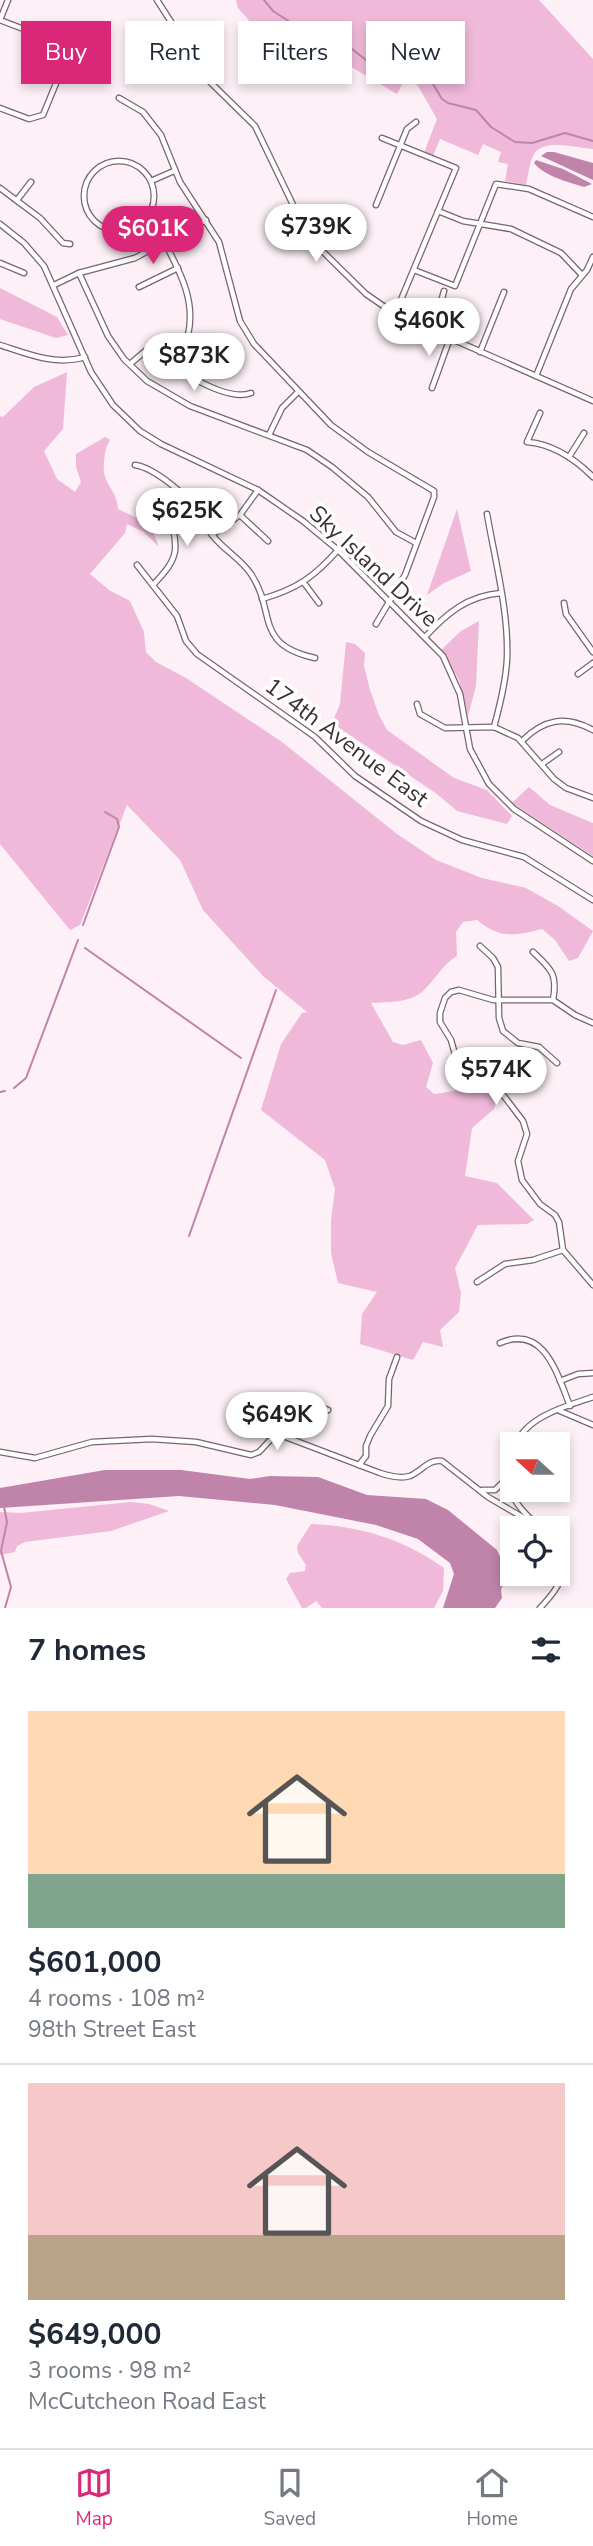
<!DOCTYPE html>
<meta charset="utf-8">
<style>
:root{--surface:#fff;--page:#f2f2f3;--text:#1f2937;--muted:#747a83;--line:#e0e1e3;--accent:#db2777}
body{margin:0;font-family:"Nunito Sans",sans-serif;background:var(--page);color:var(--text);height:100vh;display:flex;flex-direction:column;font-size:26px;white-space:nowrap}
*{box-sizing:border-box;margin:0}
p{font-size:23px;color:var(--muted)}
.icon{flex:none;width:38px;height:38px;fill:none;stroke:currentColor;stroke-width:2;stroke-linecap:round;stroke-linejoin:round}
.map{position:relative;height:1608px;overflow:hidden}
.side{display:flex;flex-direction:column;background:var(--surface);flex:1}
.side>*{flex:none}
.guide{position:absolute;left:21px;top:21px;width:551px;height:63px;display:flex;gap:14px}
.needle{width:46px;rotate:291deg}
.buttons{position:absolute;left:500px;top:1432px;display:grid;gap:14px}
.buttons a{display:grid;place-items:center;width:70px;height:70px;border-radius:0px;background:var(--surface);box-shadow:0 4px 10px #0003;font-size:35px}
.price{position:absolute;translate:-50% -60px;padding:0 16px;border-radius:24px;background:#fff;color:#222;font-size:23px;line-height:46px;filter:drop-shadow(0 2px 4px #0008)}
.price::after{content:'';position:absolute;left:50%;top:42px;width:21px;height:16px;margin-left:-10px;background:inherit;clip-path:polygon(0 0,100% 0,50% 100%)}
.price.on{background:var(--accent);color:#fff}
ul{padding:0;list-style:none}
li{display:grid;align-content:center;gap:14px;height:371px;padding:0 28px}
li+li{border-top:2px solid var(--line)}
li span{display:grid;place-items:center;height:217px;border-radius:0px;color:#555}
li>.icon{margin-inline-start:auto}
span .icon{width:126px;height:126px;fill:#fffc;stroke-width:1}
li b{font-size:30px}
h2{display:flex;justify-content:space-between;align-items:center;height:84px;padding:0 28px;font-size:30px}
.tag{padding:0 24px;border-radius:0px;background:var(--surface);box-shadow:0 4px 10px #0003;font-size:24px;line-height:63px}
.tag.on{background:var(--accent);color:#fff}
.dock{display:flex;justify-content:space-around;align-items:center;height:98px;border-top:2px solid var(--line);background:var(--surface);font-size:19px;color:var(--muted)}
.dock a{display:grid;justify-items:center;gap:4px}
.dock .on{color:var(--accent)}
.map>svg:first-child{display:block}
.green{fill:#f0b9da}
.water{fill:#c083a9}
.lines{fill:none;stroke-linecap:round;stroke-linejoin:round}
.stream{stroke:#c083a9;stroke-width:2}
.minor-casing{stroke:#786470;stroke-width:7}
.minor{stroke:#fff;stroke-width:4.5}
.labels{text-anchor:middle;stroke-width:7;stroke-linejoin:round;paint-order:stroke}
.street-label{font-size:23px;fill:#3a3136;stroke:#fff}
</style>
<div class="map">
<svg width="593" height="1608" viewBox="0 0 593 1608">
<rect width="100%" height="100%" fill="#fdf0f7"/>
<g class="green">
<path d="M236,0H539L593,59V149C577,148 541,137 533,156C529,165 528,176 526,185L505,181L508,164L498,162L501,152L483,144L478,155L440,139L433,156L424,153L437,119L418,86L407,75L397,94L348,65L254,26L238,8Z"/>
<path d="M0,288L57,317L68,335L56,338L0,319Z"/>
<path d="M67,372L63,429L44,451L57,479L75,492L81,482L76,467V454L105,437L110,440C105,447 103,463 104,473C107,487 117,492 118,509C140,520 151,521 159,547L144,532L127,524L125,533L90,574L109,590L130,601L144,632L146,652L156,662L186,678L282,742L397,834L436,860L482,878L526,888L558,906L593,931L578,958L569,961L555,940L542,929C515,936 500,939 477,920L463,922L456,932L457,956C443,964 437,977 425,989C412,1003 389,1002 371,1003L393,1042L403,1045L421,1040L433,1063L426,1087L434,1094C451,1092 466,1087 483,1087L497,1099L494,1109L472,1128L465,1176L497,1183L534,1220L527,1224L478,1225L455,1268L461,1293L459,1312L440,1330L443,1347L423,1342L413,1360L360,1344L362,1314L377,1292L338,1283L331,1253V1220L335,1189L325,1160L261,1110L281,1044L302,1013L307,1012L263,976L203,910L180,860L127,805L80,925L70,930L0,844V416L3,417L34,387Z"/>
<path d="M457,509L471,571L444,583L427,595Z"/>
<path d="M479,621L476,686L468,716L459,680L441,650L461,631Z"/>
<path d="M346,642L355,644L365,653L364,666L370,690L379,715L387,730L454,778L487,790L512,816L507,824L457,811L437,794L332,723L340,704Z"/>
<path d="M529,787L550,805L593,823V856L512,803Z"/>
<path d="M131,1502L149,1504L169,1511L111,1531L25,1542L17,1546L15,1552L0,1555V1512L21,1513Z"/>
<path d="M311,1524C361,1526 403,1539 444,1568L443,1591L434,1608H322L316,1601L306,1608H302L286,1579L290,1573L305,1571L306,1565L298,1553L297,1546Z"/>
</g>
<g class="water">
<path d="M547,152H554L593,163V180L541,156Z"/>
<path d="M536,160L563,169L592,184L584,187C568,182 544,176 534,163Z"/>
<path d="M105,1470H181L250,1479L270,1476L318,1477L367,1495L426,1499L448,1510L497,1550L504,1565L505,1580L501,1590L502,1598L495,1608H443L454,1574L450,1563L418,1539L376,1525L275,1505L179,1496L0,1508V1488Z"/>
</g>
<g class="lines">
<g class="stream">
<path d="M264,0L273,11L318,40L347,45L371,64L381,67L398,65L411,59L420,62L442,99L448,103L476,110L491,127L515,142L532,143L565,133L593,141"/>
<path d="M83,925L119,827L117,819L105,812"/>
<path d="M85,948L241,1058"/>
<path d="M14,1088L26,1078L78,940"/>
<path d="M0,1092L5,1091"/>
<path d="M189,1236L276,990"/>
<path d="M4,1507L7,1522L1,1551L11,1587L5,1608"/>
</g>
<g class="minor-casing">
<g id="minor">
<path d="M157,0L209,81L255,126L309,238L366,294L395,314L593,401"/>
<path d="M0,20L105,60"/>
<path d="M0,20L8,0"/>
<path d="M119,98L143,112L161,135L180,182L219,242L240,321L254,344L331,425L368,452L434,491V497L405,575L376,624"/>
<path d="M0,108L29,119L43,115L71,47"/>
<path d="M382,138L456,168L395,314"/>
<circle cx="119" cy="196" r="35"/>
<path d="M151,181L174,171"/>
<path d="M0,188L40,218L63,243L70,244"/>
<path d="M17,200L31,182"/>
<path d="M376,205L407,129L416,122"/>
<path d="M438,211L463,221L511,229L561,253L582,275"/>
<path d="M0,224L24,243L44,266L91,372L113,405L140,431L161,444L258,490L303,521L338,550L443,656L460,694L470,749L489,784L514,809L593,861"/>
<path d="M165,243C180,272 196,301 188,335"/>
<path d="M0,263L24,273"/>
<path d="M414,270L455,286L496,184L529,189L593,217"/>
<path d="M79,273L108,336L124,359L147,381L190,406L307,450L332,467L368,497L396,532L416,543"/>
<path d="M54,285L79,273L135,258L206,220"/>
<path d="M139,287L178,268"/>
<path d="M433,331L444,291"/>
<path d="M0,345C28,354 55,366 85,357"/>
<path d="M480,352L504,292"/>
<path d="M130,364L150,347C168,365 225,403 251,393"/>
<path d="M536,376L571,289L587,270L593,257"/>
<path d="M432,388L450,338"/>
<path d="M540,413L527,442C553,444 575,459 593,477"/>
<path d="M269,435L282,408L298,392"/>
<path d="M569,457L584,433"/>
<path d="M135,465C155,468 188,496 199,513C204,521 207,529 213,536C224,550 241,559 251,574C277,613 253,644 315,658"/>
<path d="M487,514C495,560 509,613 507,659C506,682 500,705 494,727"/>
<path d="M241,516L268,541"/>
<path d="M212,535L240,515L258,490"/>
<path d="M137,565L177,616L186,641L197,654L315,737L355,776L421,821L462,840L524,857L593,900"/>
<path d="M304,583L319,603"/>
<path d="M154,584C163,574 173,564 175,551C178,526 161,519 179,491"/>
<path d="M262,599C297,589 314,577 338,550"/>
<path d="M564,603L566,614L593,652"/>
<path d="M425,637C447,613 467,596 501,593"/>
<path d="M578,674L593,663"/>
<path d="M417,704L420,714L445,728L494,727L518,738L554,779L566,788L593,798"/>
<path d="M522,741C544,719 565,715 593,730"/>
<path d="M542,764L559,752"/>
<path d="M480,946L493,958L498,967L499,1018L503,1031L518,1043L539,1047L557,1063"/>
<path d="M533,952C551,969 558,974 553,1000"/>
<path d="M593,1023L575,1015L553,1000H493L459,990L451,992L445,998L440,1013V1022L451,1040L458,1065L467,1073L497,1087L523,1121L527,1134L518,1161L522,1180L540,1204L555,1215L559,1222L563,1250L593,1285"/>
<path d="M477,1282L505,1264L533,1260L563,1250"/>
<path d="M500,1343C544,1324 557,1373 570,1406"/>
<path d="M560,1381L578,1374L593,1373"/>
<path d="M560,1411L593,1425"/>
<path d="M274,1436L285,1404L291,1398H301L328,1410"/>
<path d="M516,1444C527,1416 567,1406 593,1397"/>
<path d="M0,1452L35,1458L92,1442L152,1439L196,1442L251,1455L259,1452L273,1437L283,1436L380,1473C389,1476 401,1479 410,1476C422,1471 428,1459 442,1461L488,1497L541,1528"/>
<path d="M513,1455C505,1487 509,1499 534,1522"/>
<path d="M359,1465L366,1456V1446L370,1436L388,1406L389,1379L397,1357"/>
<path d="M482,1490H495L506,1479"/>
<path d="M540,1608C560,1587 566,1578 558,1548"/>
</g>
</g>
<use href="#minor" class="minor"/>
</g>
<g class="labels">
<g class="street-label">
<text transform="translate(374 566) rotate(43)" y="8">Sky Island Drive</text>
<text transform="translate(347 742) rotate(37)" y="8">174th Avenue East</text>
</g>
</g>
</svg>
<div class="buttons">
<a><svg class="needle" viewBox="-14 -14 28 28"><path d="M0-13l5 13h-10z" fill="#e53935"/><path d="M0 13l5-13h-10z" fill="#747a83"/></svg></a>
<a><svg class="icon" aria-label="locate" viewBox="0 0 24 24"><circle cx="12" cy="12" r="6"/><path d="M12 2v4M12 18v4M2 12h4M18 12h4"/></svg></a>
</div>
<b class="price" style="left:316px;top:264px">$739K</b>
<b class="price on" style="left:153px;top:266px">$601K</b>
<b class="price" style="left:429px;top:358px">$460K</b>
<b class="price" style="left:194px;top:393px">$873K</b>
<b class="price" style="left:187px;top:548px">$625K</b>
<b class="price" style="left:496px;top:1107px">$574K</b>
<b class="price" style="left:277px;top:1452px">$649K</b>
<div class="guide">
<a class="tag on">Buy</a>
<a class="tag">Rent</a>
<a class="tag">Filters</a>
<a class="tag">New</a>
</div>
</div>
<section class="side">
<h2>7 homes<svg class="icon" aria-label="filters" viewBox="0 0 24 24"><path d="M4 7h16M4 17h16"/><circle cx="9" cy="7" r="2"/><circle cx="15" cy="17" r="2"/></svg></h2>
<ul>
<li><span style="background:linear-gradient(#ffd9b3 75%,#7fa58c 0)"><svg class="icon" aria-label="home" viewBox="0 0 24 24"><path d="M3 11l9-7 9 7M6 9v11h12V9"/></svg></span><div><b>$601,000</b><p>4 rooms · 108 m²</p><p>98th Street East</p></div></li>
<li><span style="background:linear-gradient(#f6c9c9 70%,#b9a48a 0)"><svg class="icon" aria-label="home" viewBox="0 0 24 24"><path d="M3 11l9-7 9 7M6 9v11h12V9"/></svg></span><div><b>$649,000</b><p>3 rooms · 98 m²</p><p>McCutcheon Road East</p></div></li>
</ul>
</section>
<nav class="dock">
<a class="on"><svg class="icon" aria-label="map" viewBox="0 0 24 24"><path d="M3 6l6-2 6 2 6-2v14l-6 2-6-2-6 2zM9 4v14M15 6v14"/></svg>Map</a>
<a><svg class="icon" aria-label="saved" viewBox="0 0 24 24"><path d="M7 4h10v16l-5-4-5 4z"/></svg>Saved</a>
<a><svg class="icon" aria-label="home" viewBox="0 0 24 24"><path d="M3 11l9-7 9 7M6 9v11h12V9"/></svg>Home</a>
</nav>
